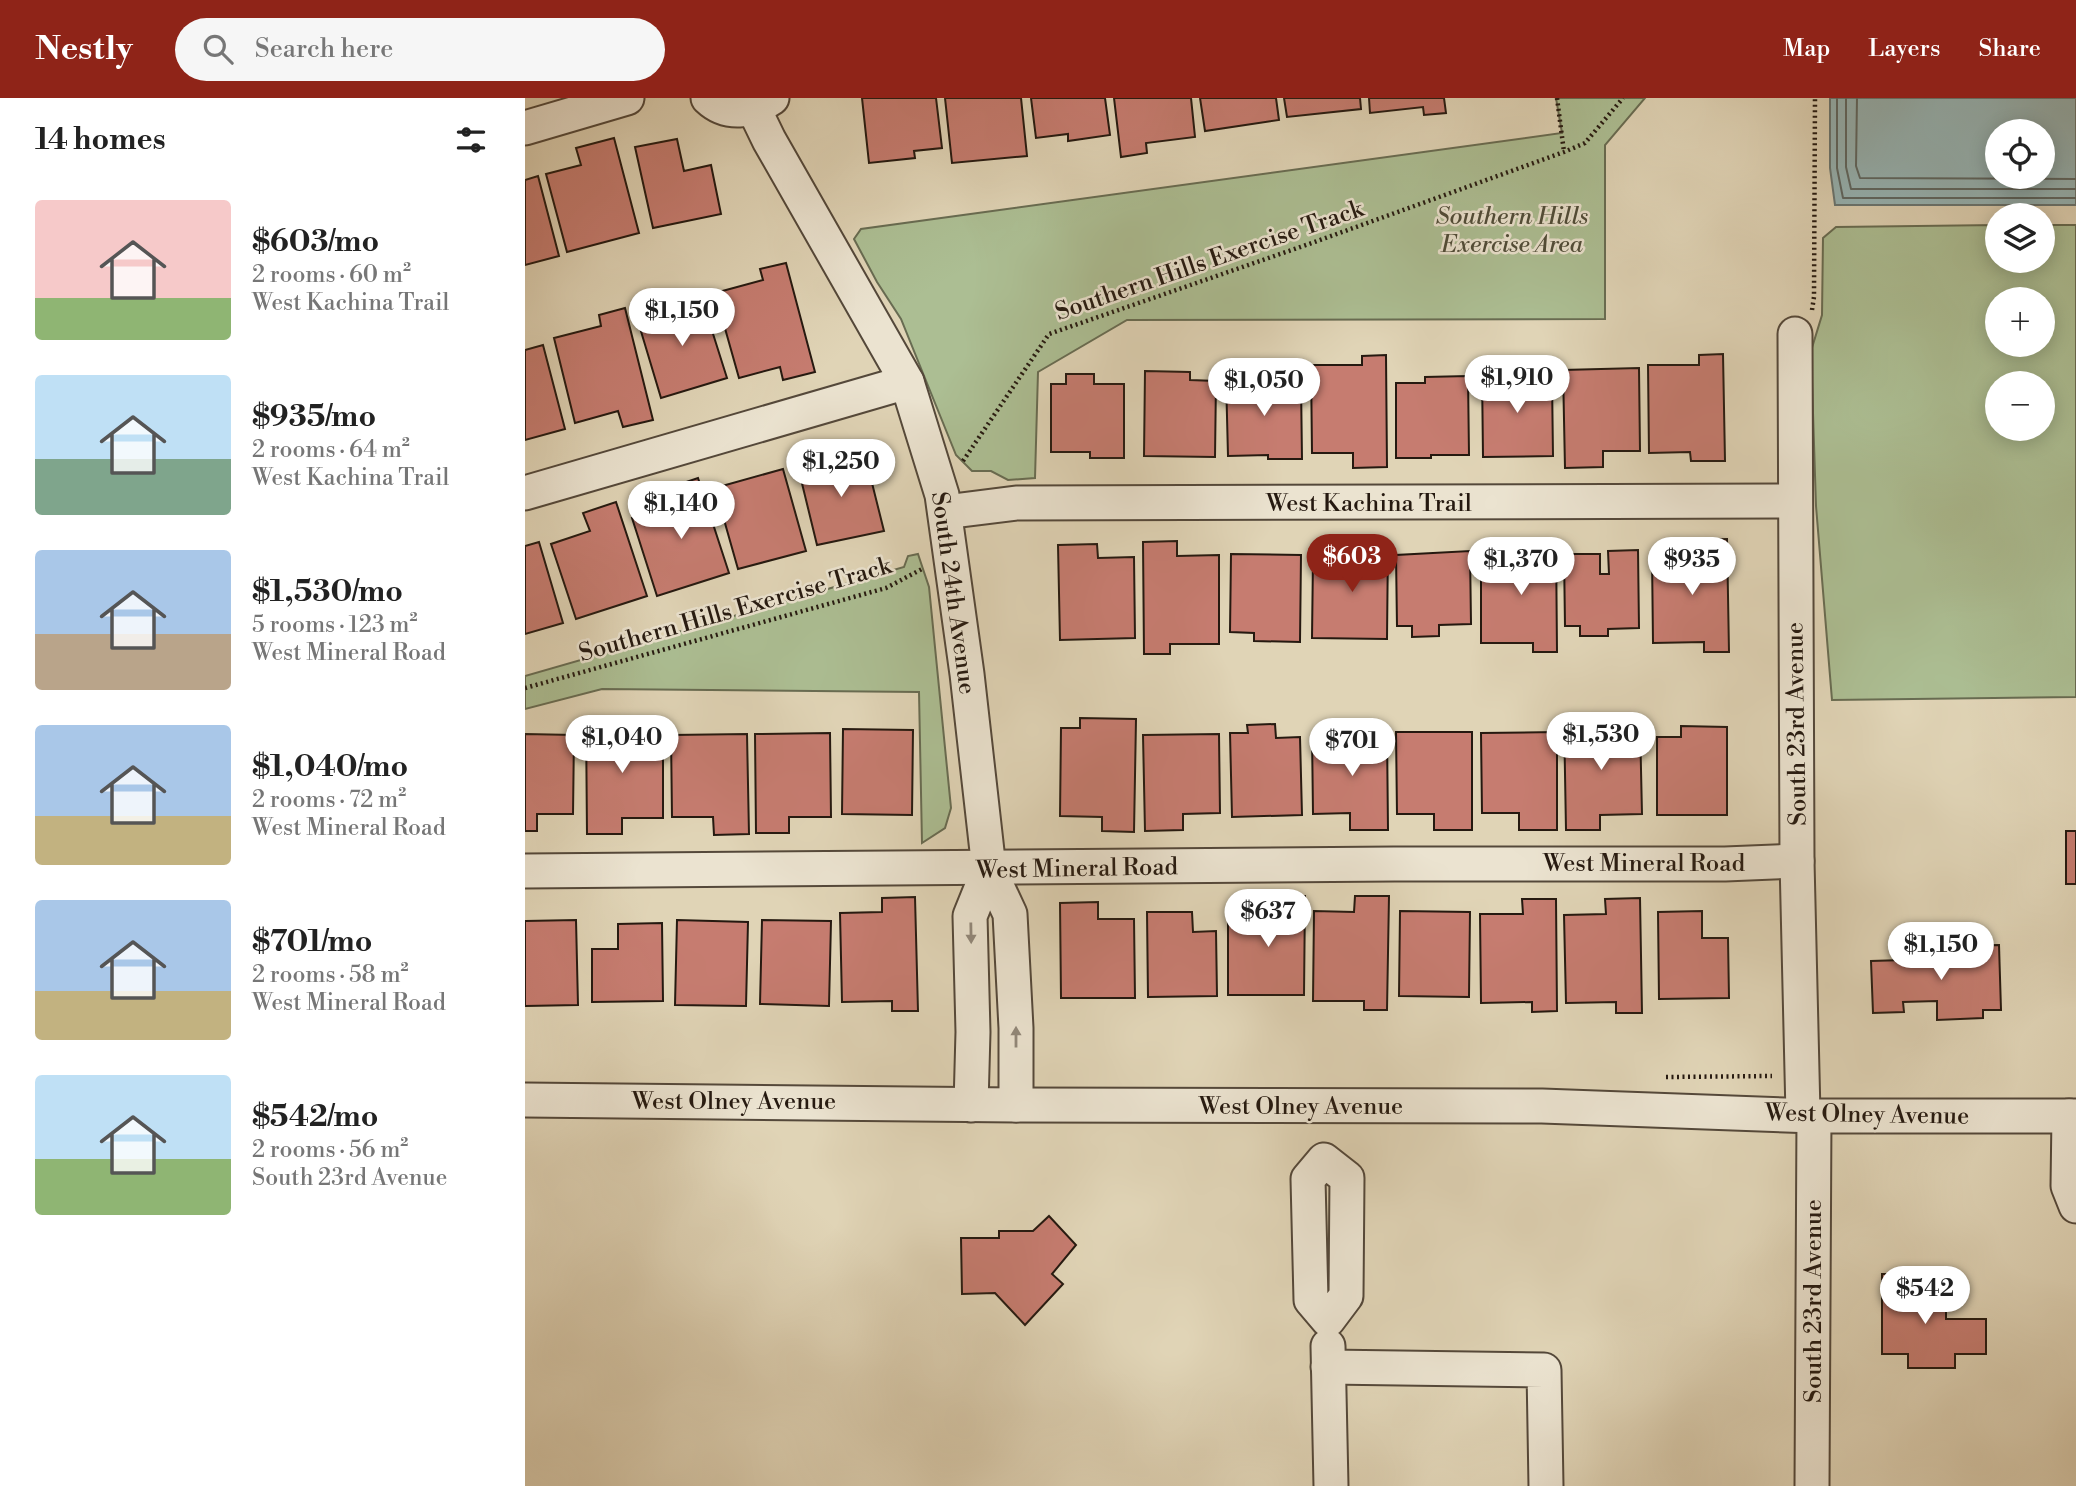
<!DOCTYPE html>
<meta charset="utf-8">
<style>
:root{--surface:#fff;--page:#f6f6f6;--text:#222;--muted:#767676;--accent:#8f2418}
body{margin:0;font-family:"Libre Bodoni",serif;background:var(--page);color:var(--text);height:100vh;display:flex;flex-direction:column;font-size:26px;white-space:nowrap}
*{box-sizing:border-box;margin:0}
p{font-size:23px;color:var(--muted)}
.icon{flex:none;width:38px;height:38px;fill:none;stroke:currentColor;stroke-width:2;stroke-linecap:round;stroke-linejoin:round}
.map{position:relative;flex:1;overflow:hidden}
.side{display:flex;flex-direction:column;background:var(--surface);width:525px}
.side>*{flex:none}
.fabs{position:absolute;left:1460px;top:21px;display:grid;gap:14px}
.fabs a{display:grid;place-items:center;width:70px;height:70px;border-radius:50%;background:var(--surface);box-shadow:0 4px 18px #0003;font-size:35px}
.price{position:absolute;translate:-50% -60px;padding:0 16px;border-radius:24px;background:#fff;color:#222;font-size:23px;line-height:46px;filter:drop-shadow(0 2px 4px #0008)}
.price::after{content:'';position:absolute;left:50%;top:42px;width:21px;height:16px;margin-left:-10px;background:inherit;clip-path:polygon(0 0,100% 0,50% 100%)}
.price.on{background:var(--accent);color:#fff}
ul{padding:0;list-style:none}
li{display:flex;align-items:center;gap:21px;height:175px;padding:0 35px}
li span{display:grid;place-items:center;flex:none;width:196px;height:140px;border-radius:7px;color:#555}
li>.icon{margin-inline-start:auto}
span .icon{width:84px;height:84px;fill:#fffc;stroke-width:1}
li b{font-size:30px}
h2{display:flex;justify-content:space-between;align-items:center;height:84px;padding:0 35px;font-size:30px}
header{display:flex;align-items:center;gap:42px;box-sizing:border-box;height:98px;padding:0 35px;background:var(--accent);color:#fff}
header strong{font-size:33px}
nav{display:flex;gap:38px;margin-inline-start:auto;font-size:24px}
.search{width:490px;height:63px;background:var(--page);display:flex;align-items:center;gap:18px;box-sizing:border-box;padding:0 24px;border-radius:38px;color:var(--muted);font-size:26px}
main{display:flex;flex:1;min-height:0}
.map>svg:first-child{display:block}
.green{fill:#acbe93;stroke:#686c52;stroke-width:2;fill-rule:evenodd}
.water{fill:#97b6b7;stroke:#697774;stroke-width:2;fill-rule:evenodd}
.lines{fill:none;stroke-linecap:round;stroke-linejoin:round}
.shore{stroke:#5e6864;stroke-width:2}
.building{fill:#c67c70;stroke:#251910;stroke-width:2}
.minor-casing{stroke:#54483a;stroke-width:37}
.path{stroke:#251910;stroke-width:4.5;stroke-dasharray:2 3.5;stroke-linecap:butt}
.minor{stroke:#ebe3d0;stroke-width:33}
.oneway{fill:#92887a}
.labels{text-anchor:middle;stroke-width:5;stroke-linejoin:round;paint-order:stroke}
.park-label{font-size:24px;font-style:italic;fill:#4e4b37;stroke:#ebe3d0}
.street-label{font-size:24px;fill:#251910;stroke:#ebe3d0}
</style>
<header>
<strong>Nestly</strong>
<div class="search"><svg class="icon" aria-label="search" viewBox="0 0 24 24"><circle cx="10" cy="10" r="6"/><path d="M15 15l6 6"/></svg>Search here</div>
<nav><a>Map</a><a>Layers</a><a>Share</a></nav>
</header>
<main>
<section class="side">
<h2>14 homes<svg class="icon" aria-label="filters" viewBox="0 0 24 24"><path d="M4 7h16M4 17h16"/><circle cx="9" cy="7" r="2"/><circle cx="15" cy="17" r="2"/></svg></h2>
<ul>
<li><span style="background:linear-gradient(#f6c9c9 70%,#8fb573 0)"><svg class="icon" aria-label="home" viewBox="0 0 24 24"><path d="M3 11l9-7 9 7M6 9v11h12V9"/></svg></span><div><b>$603/mo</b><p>2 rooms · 60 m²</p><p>West Kachina Trail</p></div></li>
<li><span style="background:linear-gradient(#bfe0f5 60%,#7fa58c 0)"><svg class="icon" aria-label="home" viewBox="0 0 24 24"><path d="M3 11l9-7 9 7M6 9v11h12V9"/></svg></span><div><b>$935/mo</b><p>2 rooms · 64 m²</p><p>West Kachina Trail</p></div></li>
<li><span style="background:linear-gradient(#a9c7e8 60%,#b9a48a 0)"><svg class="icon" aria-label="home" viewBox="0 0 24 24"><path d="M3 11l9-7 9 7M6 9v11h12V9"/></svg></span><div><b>$1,530/mo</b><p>5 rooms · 123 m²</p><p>West Mineral Road</p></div></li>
<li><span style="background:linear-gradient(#a9c7e8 65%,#c2b280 0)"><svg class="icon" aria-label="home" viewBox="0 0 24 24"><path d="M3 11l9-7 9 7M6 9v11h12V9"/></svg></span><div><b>$1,040/mo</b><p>2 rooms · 72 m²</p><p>West Mineral Road</p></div></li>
<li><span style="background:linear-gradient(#a9c7e8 65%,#c2b280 0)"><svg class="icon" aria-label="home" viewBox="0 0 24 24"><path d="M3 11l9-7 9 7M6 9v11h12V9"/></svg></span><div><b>$701/mo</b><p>2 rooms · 58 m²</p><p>West Mineral Road</p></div></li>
<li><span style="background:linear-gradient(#bfe0f5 60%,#8fb573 0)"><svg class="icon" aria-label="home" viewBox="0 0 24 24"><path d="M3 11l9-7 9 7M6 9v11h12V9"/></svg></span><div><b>$542/mo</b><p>2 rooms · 56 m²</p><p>South 23rd Avenue</p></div></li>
</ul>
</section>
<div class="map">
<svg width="1551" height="1388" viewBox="0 0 1551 1388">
<rect width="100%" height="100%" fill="#e0d4b6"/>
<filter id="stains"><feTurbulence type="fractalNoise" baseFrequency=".00286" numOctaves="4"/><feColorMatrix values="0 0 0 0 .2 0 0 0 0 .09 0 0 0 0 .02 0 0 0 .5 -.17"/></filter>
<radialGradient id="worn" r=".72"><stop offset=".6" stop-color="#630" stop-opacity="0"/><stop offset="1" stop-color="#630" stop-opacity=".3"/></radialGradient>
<g class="green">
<path d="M1031,0H1120L1080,47V221L602,222L513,274L510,380L483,382L466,373H447L431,357L376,221L352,184L329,141L336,131L1037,35Z"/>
<path d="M1472,127V163H1517V127H1551V599L1307,602L1291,408L1286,253L1297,217L1298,140L1311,129ZM1472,201H1517V247H1472ZM1472,285H1517V331H1472Z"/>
<path d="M393,456L404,489L426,710L420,730L397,745L394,594L77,591L0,611V578L379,469L383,458Z"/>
</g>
<path class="water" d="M1305,0H1551V107H1310L1305,70ZM1472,33H1517V79H1472Z"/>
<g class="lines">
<g class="shore">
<path d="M1312,0V70L1318,100H1551"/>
<path d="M1321,0V69L1326,91H1551"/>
<path d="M1332,0L1331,68L1335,80L1551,81"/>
</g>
</g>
<g class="building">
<path d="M337,0H411L417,50L389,53L390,60L344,65Z"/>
<path d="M420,0H496L502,58L427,65Z"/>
<path d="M506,0H580L585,37L543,43V36L511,40Z"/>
<path d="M589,0H666L670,39L621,45L622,55L596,59Z"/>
<path d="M675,0H751L754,22L680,33Z"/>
<path d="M759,0H835L836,11L762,19Z"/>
<path d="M844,0H919L921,15L899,17L898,9L845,15Z"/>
<path d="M89,40L114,135L42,154L21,76L56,67L51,50Z"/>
<path d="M152,41L159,73L186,67L196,116L128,130L110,49Z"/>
<path d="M13,78L34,158L0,167V82Z"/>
<path d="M261,165L290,274L258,282L255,269L214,280L190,195L238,182L235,171Z"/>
<path d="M177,201L202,280L136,300L112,220Z"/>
<path d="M100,210L128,322L98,329L93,313L50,325L29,240L76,228L74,217Z"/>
<path d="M18,247L40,331L0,342V252Z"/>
<path d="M1198,256L1200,363H1166L1165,354L1124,355L1123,267H1174V257Z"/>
<path d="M861,257L862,369L828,370V355H787L786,267H837V258Z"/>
<path d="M1114,270L1115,353H1078V369L1040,370L1038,272Z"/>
<path d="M1002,272V281H1027L1028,358L958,359L957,273Z"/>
<path d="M620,273L665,274V282L691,283L690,359L619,358Z"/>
<path d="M541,276H569V286H599V360H565V354H526V286H541Z"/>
<path d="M943,278L944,357H906V360H871V285H900V279Z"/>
<path d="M701,279H746V285H776L777,361H743V357L703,358Z"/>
<path d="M339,353L359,433L292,447L273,369Z"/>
<path d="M258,371L281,453L213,471L190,390Z"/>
<path d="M173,380L204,475L132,498L107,420L146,407L140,391Z"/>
<path d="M91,404L122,498L51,521L26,446L65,433L58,415Z"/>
<path d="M1202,441L1204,554H1179V544L1128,545L1127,457L1169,456L1168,442Z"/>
<path d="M997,442H1031L1032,554H1008V545H956V457H997Z"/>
<path d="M652,443V458L694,457V546H645V556H619L618,444Z"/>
<path d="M824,443L863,444L862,541L787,540L788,460H824Z"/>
<path d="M14,444L38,525L0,536V448Z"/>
<path d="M572,446L573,460L609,459L610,540L535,542L533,447Z"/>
<path d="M1113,452L1114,530L1083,531V538H1055V528H1040L1039,456H1075V476H1084L1083,453Z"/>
<path d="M945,453L946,526L914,527V538L887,539V528H872L871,457Z"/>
<path d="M706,456L776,457L775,544L729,543V535L705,534Z"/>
<path d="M1039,619H1064V628L1115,627L1117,716L1075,717V732H1041Z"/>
<path d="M555,620L611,621L609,734L577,733V719L535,718L536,630H555Z"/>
<path d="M61,621H87V631L138,630V720H97V736H62Z"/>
<path d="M750,626L751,640L775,639L777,717L707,719L705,635H723L722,627Z"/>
<path d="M1156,628L1202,629V717H1132V639H1156Z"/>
<path d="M318,631L388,632L387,717L317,716Z"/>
<path d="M871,634H947V732H909V716H872Z"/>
<path d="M1032,634V732H994V715H957L956,635Z"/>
<path d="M305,635L306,719H264V735H231L230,636Z"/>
<path d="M787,635H862L863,732H825V715L788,716Z"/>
<path d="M0,636L49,637L48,716H12V733H0Z"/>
<path d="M222,636L224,736L189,737L188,719H147L146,637Z"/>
<path d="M694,636L695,715L658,716V732L620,733L618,637Z"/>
<rect x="1541" y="733" width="10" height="53"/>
<path d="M741,798H780L779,897H703V814H741Z"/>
<path d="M830,798H864L862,912H839V903H788L789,813L829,814Z"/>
<path d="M390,799L393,913H367V903L317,904L315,815L357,814V800Z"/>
<path d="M1115,800L1117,915H1091V904L1041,905L1039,817L1081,816L1080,801Z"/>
<path d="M997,801H1031L1032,913L1007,914V904L956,905L955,816H998Z"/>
<path d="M573,804V821H609L610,900H536L535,805Z"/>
<path d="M875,813L945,814L944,899L874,898Z"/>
<path d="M1177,813V840H1203L1204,900L1134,901L1133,814Z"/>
<path d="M622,814H667L668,834L691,833L692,898L623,899Z"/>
<path d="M51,822L53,907L0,908V823Z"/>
<path d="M152,822L223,824L221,908L150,907Z"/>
<path d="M237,822L306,823L304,908L235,906Z"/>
<path d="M137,825L138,903L67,904V851H93V826Z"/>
<path d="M1474,847L1476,912H1458V920L1412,922V903L1378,904L1379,914L1348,915L1346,863L1412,861V848Z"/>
<path d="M524,1118L551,1147L527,1176L538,1186L500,1227L470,1195L437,1196L436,1140H474V1133H508Z"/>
<path d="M1357,1176H1387V1194H1421V1221H1461V1256H1430V1270H1383V1256H1357Z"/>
</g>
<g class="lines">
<g class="minor-casing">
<g id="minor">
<path d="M183,0C202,18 227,14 247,0"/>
<path d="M229,11L244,42L382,284L417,397L442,576L464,771L485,816L491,930V1007"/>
<path d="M0,30L102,0"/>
<path d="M1270,236L1272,763L1278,1016"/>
<path d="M0,395L382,284"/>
<path d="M420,414L491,405L1269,403"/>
<path d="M0,773L869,766H1200L1272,763"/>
<path d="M0,1002L491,1007L1017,1008L1289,1018H1551"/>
<path d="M446,1007L448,934L445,818L464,771"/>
<path d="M1544,1018L1543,1088L1551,1108"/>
<path d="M799,1062L822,1080L821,1198L803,1222L786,1202L783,1081Z"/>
<path d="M803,1248L806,1388"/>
<path d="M803,1269L1019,1272L1021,1388"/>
<path d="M1287,1388L1289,1018"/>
</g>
</g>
<g class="path">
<path d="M1032,0L1039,54"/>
<path d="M1287,212L1289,199L1290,0"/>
<path d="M438,363L524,236L784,146L1039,54L1060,45L1098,0"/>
<path d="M0,590L361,490L397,471"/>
<path d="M1141,979L1247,978"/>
</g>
<use href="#minor" class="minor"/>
</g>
<defs><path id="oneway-solid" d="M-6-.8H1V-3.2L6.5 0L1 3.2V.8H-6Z" transform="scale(1.75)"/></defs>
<g class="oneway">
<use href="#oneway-solid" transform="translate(446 835) rotate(89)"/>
<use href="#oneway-solid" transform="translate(491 939) rotate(-90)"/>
</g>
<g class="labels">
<g class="park-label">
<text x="987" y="126">Southern Hills<tspan x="987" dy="28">Exercise Area</tspan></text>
</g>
<g class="street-label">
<text transform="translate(684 162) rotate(-19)" y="8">Southern Hills Exercise Track</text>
<text x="844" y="413">West Kachina Trail</text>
<text transform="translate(429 495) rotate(82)" y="8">South 24th Avenue</text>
<text transform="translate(210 511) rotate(-16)" y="8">Southern Hills Exercise Track</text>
<text transform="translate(1271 626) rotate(-91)" y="8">South 23rd Avenue</text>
<text x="1119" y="773">West Mineral Road</text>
<text transform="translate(552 770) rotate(-1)" y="8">West Mineral Road</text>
<text x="209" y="1011">West Olney Avenue</text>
<text x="776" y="1016">West Olney Avenue</text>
<text transform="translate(1342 1016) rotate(1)" y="8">West Olney Avenue</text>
<text transform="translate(1288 1203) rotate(-90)" y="8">South 23rd Avenue</text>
</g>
</g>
<rect width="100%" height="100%" filter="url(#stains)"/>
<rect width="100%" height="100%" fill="url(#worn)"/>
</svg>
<div class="fabs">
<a><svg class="icon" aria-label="locate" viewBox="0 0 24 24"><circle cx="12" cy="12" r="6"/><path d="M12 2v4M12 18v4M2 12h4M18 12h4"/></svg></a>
<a><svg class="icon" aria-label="layers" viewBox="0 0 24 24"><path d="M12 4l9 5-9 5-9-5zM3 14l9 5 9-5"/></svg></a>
<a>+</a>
<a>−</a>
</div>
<b class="price" style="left:157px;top:250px">$1,150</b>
<b class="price" style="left:992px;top:317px">$1,910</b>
<b class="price" style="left:739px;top:320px">$1,050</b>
<b class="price" style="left:316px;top:401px">$1,250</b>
<b class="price" style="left:156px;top:443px">$1,140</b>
<b class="price on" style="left:827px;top:496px">$603</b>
<b class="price" style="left:996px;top:499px">$1,370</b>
<b class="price" style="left:1167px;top:499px">$935</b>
<b class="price" style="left:1076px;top:674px">$1,530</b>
<b class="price" style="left:97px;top:677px">$1,040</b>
<b class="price" style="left:827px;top:680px">$701</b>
<b class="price" style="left:743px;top:851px">$637</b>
<b class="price" style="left:1416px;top:884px">$1,150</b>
<b class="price" style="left:1400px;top:1228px">$542</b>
</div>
</main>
